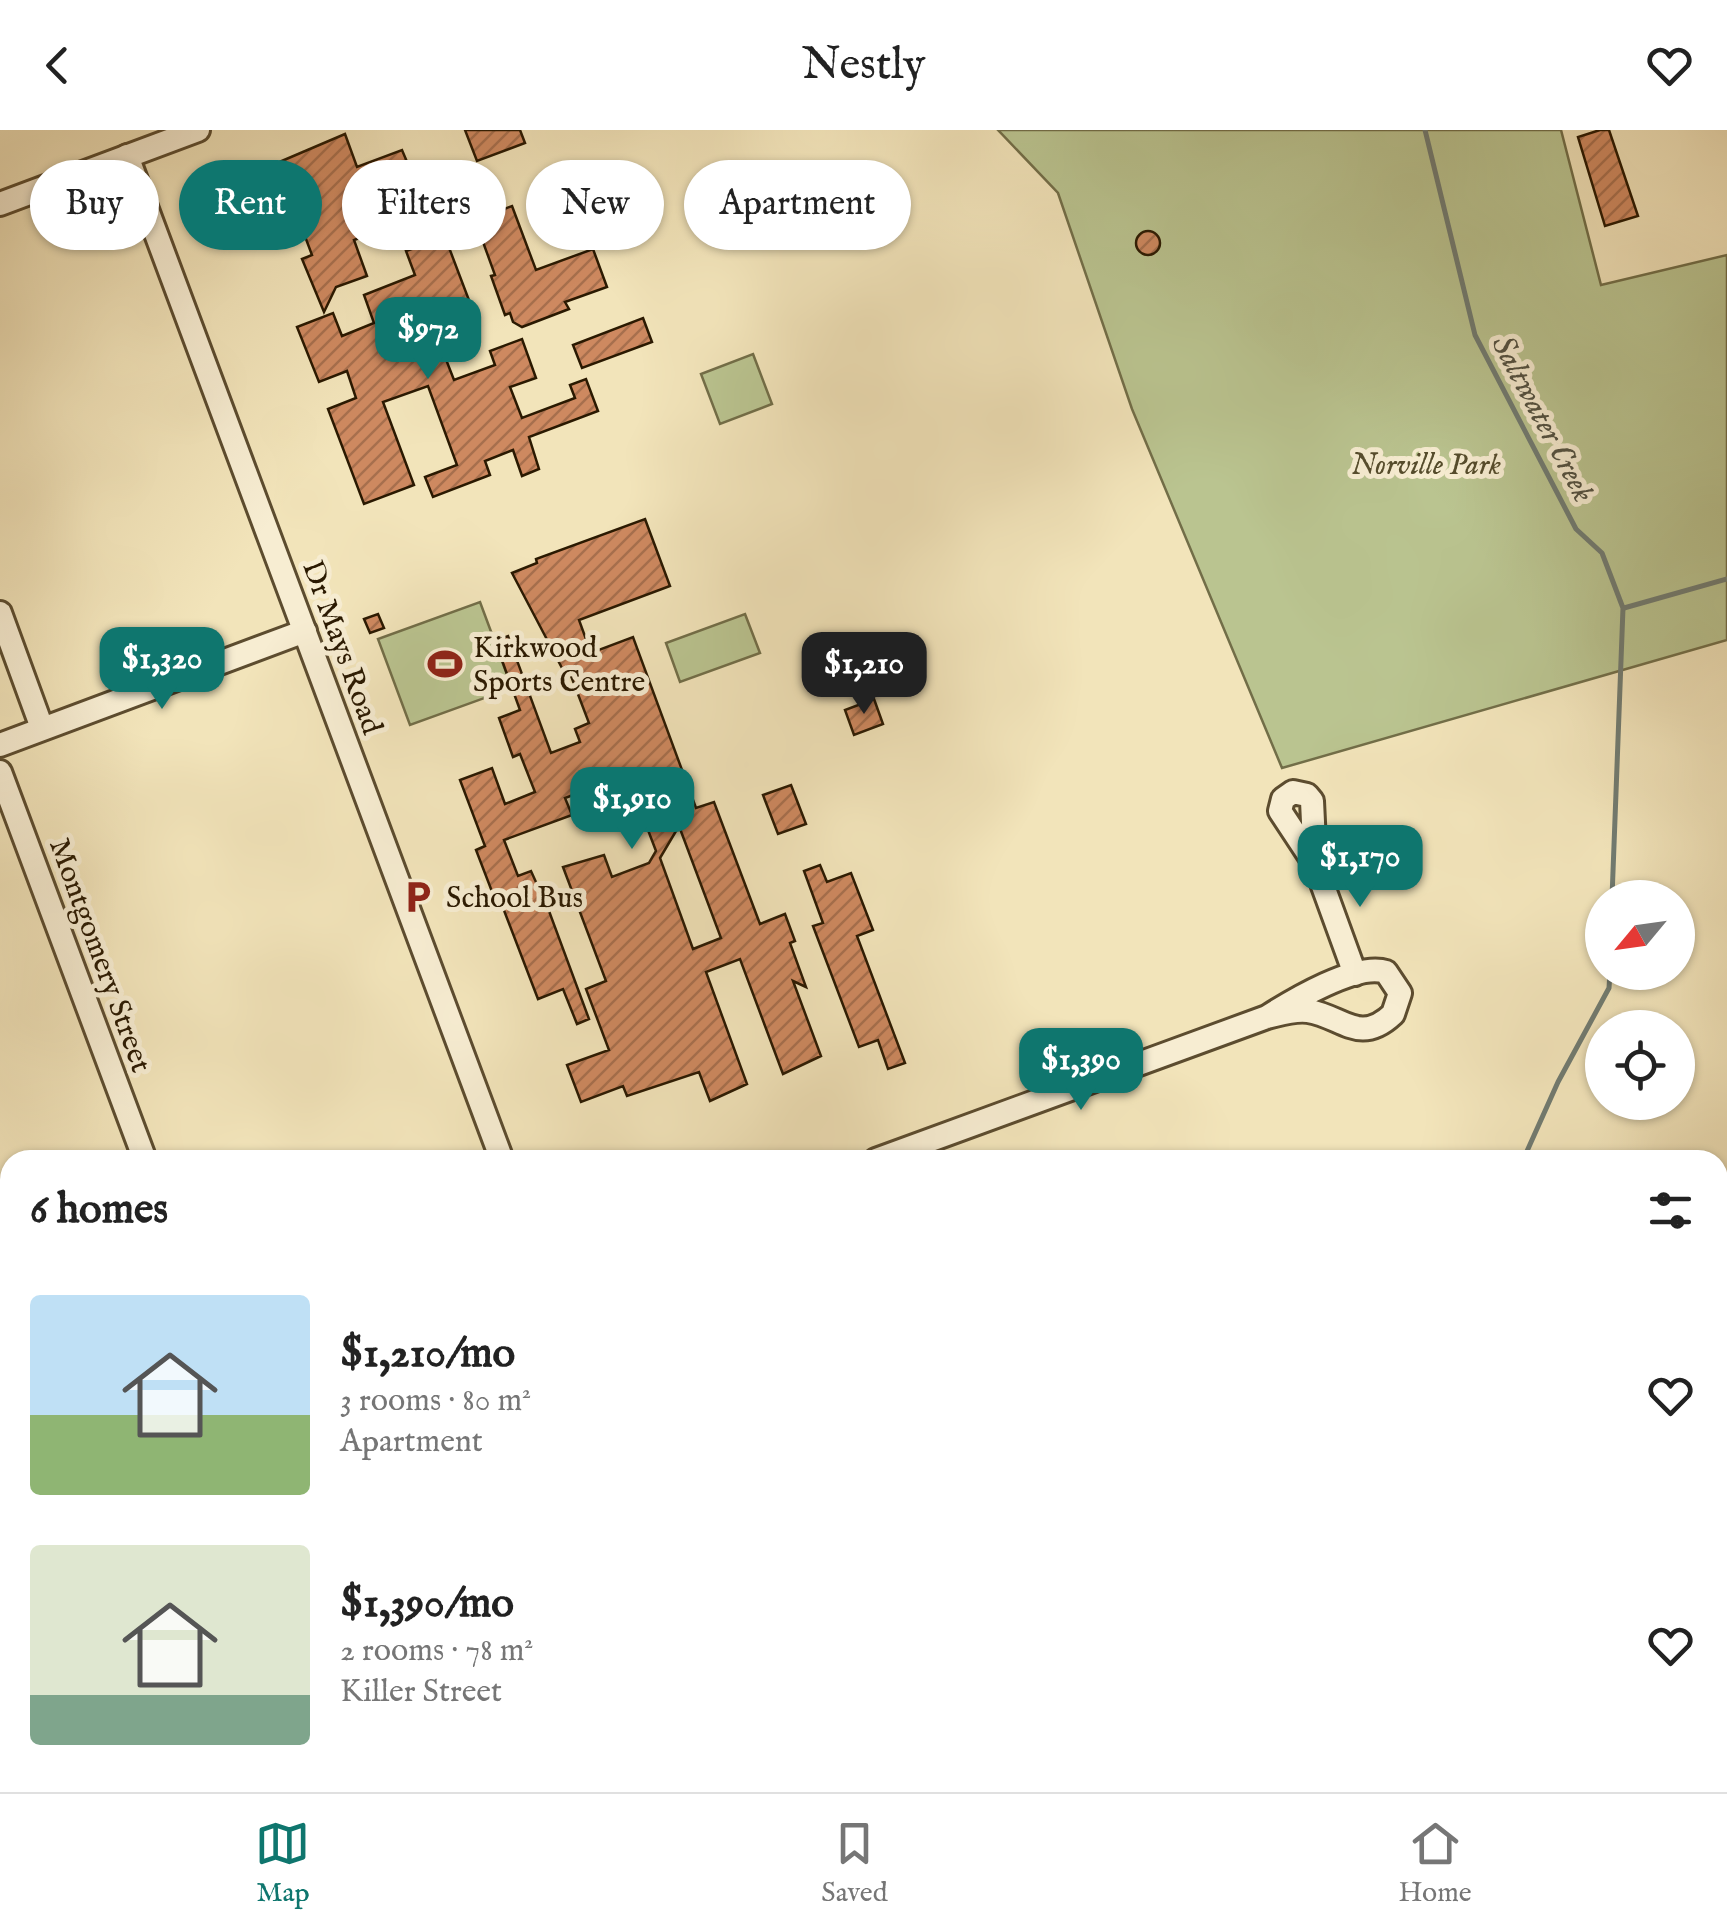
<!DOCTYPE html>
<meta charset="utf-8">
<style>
:root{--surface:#fff;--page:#f6f6f6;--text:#222;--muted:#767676;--line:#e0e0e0;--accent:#0f766e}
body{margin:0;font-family:"IM FELL English",serif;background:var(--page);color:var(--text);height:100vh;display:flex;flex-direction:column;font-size:38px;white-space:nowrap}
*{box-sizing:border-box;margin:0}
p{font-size:32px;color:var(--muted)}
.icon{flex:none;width:55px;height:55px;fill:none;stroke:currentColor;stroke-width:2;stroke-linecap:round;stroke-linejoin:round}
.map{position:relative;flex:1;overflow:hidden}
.drawer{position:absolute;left:0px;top:1020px;width:1728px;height:642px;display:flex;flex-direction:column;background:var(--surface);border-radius:30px 30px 0 0;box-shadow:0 2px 8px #0004}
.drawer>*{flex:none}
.banner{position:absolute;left:30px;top:30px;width:1000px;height:90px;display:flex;gap:20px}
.needle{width:65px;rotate:241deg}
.tools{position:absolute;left:1585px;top:750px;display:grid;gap:20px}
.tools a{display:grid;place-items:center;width:110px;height:110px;border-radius:50%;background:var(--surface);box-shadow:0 2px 8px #0004;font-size:50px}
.price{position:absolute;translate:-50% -85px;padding:0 22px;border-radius:20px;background:var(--accent);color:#fff;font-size:32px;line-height:65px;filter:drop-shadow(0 2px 5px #0008)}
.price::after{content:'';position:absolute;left:50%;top:60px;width:30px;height:22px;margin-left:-15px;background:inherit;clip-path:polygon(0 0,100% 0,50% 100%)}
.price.selected{background:#222;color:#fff}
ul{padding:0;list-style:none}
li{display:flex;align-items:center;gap:30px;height:250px;padding:0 30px}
li span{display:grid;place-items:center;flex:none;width:280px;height:200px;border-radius:10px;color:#555}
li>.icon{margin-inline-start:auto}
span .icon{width:120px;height:120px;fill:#fffc;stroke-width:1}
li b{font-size:42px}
h2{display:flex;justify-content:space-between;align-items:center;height:120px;padding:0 30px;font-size:42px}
.chip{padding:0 35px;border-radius:45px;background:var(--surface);box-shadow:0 2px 8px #0004;font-size:35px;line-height:90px}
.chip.selected{background:var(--accent);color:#fff}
header{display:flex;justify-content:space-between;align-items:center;height:130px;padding:0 30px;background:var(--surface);font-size:45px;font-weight:600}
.tabs{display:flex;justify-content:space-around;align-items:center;height:140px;border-top:2px solid var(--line);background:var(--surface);font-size:28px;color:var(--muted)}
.tabs a{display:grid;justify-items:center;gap:5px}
.tabs .selected{color:var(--accent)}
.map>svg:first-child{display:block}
.green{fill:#bac490;stroke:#726e48;stroke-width:2.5}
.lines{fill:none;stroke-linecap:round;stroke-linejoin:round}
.stream{stroke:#717b71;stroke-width:5}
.building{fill:url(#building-hatch);stroke:#2a1901;stroke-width:2.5;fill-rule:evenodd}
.minor-casing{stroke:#5c4c2f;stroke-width:28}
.minor{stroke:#f7edd2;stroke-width:22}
.labels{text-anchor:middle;stroke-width:10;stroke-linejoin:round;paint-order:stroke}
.park-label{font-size:30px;font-style:italic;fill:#554c2c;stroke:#f7edd2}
.street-label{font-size:30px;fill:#2a1901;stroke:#f7edd2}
.poi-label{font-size:30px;fill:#2a1901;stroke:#f7edd2;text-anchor:start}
.water-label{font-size:32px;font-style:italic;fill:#535242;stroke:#f7edd2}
</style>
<header><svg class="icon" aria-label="back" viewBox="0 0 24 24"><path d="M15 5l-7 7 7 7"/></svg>Nestly<svg class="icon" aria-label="heart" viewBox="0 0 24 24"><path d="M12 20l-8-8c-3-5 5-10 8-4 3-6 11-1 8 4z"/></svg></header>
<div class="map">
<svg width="1727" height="1662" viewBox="0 0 1727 1662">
<defs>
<pattern id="building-hatch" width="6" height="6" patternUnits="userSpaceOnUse" patternTransform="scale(2.5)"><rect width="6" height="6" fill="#ce8960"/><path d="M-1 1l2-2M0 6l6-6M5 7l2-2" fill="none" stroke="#a76f4d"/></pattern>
</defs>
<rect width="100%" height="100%" fill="#f2e4ba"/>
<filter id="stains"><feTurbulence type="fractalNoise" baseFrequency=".002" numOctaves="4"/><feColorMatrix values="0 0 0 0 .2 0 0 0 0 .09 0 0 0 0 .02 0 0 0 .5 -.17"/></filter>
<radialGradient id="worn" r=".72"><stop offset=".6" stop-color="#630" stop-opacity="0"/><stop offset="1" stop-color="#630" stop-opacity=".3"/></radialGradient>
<g class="green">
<path d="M998,0H1561L1601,155L1727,125V510L1282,638L1132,279L1058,63Z"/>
<path d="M753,224L772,274L720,294L701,244Z"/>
<path d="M480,472L512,558L410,595L378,509Z"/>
<path d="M745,484L760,523L680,552L666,513Z"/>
<path d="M1552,1652L1553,1662H1257L1253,1653Z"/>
</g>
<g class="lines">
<g class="stream">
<path d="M1425,0L1475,205L1576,399L1602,423L1623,478L1612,768"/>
<path d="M1624,478L1727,449"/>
<path d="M1523,1030L1558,952L1609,858L1610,842"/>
<path d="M1718,1308L1727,1311"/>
<path d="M1567,1652L1568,1662"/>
</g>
</g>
<g class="building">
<path d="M465,0H520L525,13L477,31Z"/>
<path d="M1600,0H1609L1638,86L1605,96L1578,7Z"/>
<path d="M345,4L357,37L402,20L413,46L367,63L381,100L354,110L367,146L336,157L324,182L302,129L312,125L300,93L314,88L300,53L287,58L277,33Z"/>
<path d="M472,52L480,74L464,80L456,58Z"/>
<path d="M512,76L536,140L593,119L607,157L565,172L569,179L522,197L513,192L510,183L505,185L491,146L495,145L475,90Z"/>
<circle cx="1148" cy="113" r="12"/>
<path d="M445,107L478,194L438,209L454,250L495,235L490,221L522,209L536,248L510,257L522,288L575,268L570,255L586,249L598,281L529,307L539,339L522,346L513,320L485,331L490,345L433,367L425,347L457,335L428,256L383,272L414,355L364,374L328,279L356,268L347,241L319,252L297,197L333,183L342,206L374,193L364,165L415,145L406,121Z"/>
<path d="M643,188L652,212L582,238L573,215Z"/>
<path d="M645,389L670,456L579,490L591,523L633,507L696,678L714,672L760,794L785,784L795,811L790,813L806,857L793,851L821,926L783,944L740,829L706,842L747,954L710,971L699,942L627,966L623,956L581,972L567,935L609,920L586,859L606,851L563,737L604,725L612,747L649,733L656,721L640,679L610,690L597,656L565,668L572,685L504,710L518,746L531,741L549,781L589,889L577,894L563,859L538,869L500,770L496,772L476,720L485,716L460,650L492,638L505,674L535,662L520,624L513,627L499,588L520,580L495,511L508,506L551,623L580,612L575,599L589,593L568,538L563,540L512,443L537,433L536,429ZM679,696L721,808L693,819L660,728Z"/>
<path d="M378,484L384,498L370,503L364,489Z"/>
<path d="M874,569L883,594L854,605L845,580Z"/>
<path d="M791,655L806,694L778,704L763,665Z"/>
<path d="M820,735L827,752L851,743L873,800L857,806L905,933L888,939L878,910L859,917L813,796L823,793L804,741Z"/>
</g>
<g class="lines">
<g class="minor-casing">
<g id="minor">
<path d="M127,26L502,1030"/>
<path d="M0,74L198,0"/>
<path d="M0,483L42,598"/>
<path d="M0,615L305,501"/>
<path d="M0,642L145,1030"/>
<path d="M1315,734L1312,671L1307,665L1293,662L1283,669L1280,681L1315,734L1355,844"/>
<path d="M876,1030L1267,887C1280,884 1294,879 1308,881C1342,886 1359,916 1393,884L1400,863L1386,842C1357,832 1292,871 1267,887"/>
<path d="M0,1281L10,1277"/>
<path d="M0,1333L10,1360"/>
<path d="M118,1652L121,1662"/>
<path d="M427,1652L430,1662"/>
<path d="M736,1652L740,1662"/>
<path d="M1037,1652L1040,1662"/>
<path d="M25,1662L49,1652"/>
<path d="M805,1662L829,1652"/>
</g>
</g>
<use href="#minor" class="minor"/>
</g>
<defs>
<g id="stadium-bare" transform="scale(2.7)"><path d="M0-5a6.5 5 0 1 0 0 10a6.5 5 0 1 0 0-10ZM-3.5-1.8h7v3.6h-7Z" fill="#8f2418" stroke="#f7edd2" stroke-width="2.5" paint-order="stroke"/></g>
<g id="parking-bare" transform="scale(2.7)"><path d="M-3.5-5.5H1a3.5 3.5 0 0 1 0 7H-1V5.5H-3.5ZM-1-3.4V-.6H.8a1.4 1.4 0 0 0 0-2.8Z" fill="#8f2418" stroke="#f7edd2" stroke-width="2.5" paint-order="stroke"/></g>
</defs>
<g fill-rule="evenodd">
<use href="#stadium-bare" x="445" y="534"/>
<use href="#parking-bare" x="418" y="767"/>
</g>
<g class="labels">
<g class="park-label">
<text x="1426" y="344">Norville Park</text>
</g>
<g class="street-label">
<text transform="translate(343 517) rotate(70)" y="10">Dr Mays Road</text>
<text transform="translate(101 825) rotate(70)" y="10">Montgomery Street</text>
</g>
<g class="poi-label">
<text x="473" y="527">Kirkwood<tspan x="473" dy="34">Sports Centre</tspan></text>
<text x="446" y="777">School Bus</text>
</g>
<g class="water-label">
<text transform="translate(1544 288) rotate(62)" y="11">Saltwater Creek</text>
</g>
</g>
<rect width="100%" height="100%" filter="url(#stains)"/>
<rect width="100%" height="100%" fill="url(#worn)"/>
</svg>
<div class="tools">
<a><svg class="needle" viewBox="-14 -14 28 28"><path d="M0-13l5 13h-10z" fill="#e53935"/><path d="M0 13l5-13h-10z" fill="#767676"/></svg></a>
<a><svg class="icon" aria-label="locate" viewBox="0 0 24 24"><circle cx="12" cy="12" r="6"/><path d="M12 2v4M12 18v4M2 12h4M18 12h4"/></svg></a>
</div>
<b class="price" style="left:428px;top:252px">$972</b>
<b class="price" style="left:162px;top:582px">$1,320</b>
<b class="price selected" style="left:864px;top:587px">$1,210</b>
<b class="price" style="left:632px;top:722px">$1,910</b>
<b class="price" style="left:1360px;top:780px">$1,170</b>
<b class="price" style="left:1081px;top:983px">$1,390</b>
<div class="banner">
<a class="chip">Buy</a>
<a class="chip selected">Rent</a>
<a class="chip">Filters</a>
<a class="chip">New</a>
<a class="chip">Apartment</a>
</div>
<section class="drawer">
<h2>6 homes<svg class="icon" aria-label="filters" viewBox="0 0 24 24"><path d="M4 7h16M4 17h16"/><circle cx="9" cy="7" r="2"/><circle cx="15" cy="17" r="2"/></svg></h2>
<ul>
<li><span style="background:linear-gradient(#bfe0f5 60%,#8fb573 0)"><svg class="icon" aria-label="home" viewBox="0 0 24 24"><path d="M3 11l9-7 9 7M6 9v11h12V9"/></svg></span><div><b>$1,210/mo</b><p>3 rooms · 80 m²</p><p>Apartment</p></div><svg class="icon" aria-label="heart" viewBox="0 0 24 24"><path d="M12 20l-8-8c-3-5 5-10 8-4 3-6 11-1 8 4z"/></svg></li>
<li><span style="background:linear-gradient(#dfe7d0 75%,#7fa58c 0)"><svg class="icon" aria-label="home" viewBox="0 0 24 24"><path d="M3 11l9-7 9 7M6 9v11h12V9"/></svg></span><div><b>$1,390/mo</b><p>2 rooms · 78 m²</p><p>Killer Street</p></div><svg class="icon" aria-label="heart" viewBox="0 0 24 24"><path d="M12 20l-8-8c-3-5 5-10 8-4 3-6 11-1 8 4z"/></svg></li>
</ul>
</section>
</div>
<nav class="tabs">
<a class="selected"><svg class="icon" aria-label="map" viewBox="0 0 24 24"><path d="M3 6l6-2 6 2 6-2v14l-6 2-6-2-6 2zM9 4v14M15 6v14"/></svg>Map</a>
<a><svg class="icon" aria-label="saved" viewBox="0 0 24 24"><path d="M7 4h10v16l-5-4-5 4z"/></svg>Saved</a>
<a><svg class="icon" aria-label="home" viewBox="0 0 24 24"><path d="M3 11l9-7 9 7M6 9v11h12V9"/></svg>Home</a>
</nav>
